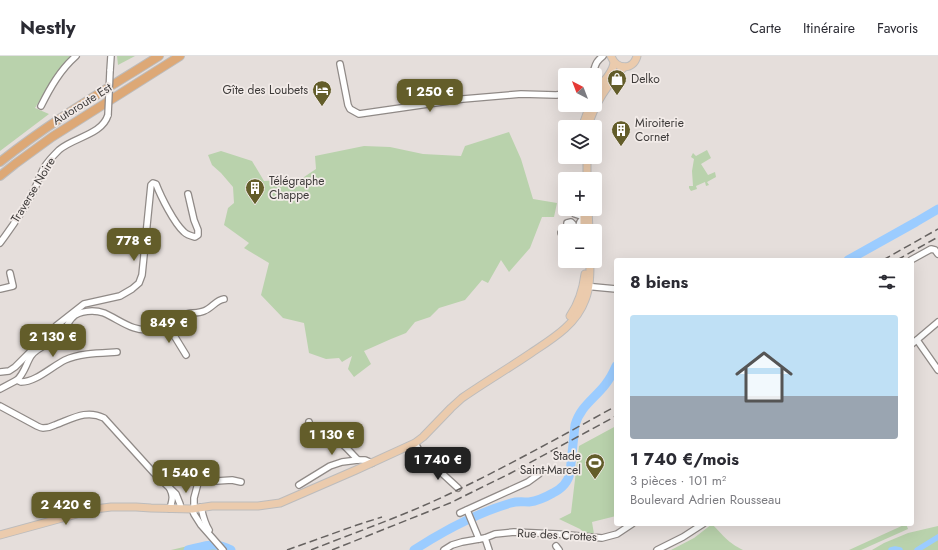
<!DOCTYPE html>
<html lang="fr">
<meta charset="utf-8">
<style>
:root{--surface:#fff;--page:#f2f2f3;--text:#2b2b33;--muted:#7c7c81;--line:#e1e1e2;--accent:#635d2a}
body{margin:0;font-family:Jost,sans-serif;background:var(--page);color:var(--text);height:100vh;display:flex;flex-direction:column;font-size:15px;white-space:nowrap}
*{box-sizing:border-box;margin:0}
p{font-size:13px;color:var(--muted)}
.icon{flex:none;width:22px;height:22px;fill:none;stroke:currentColor;stroke-width:2;stroke-linecap:round;stroke-linejoin:round}
.map{position:relative;flex:1;overflow:hidden}
.drawer{position:absolute;left:614px;top:202px;width:300px;height:268px;display:flex;flex-direction:column;background:var(--surface);border-radius:4px;box-shadow:0 4px 16px #0002}
.drawer>*{flex:none}
.needle{width:26px;rotate:318deg}
.controls{position:absolute;left:558px;top:12px;display:grid;gap:8px}
.controls a{display:grid;place-items:center;width:44px;height:44px;border-radius:4px;background:var(--surface);box-shadow:0 4px 16px #0002;font-size:20px}
.price{position:absolute;translate:-50% -34px;padding:0 9px;border-radius:8px;background:var(--accent);color:#fff;font-size:13px;line-height:26px;filter:drop-shadow(0 1px 2px #0008)}
.price::after{content:'';position:absolute;left:50%;top:24px;width:12px;height:9px;margin-left:-6px;background:inherit;clip-path:polygon(0 0,100% 0,50% 100%)}
.price.current{background:#222;color:#fff}
ul{padding:0;list-style:none}
li{display:grid;align-content:center;gap:8px;height:212px;padding:0 16px}
li+li{border-top:1px solid var(--line)}
li span{display:grid;place-items:center;height:124px;border-radius:4px;color:#555}
li>.icon{margin-inline-start:auto}
span .icon{width:72px;height:72px;fill:#fffc;stroke-width:1}
li b{font-size:17px}
h2{display:flex;justify-content:space-between;align-items:center;height:48px;padding:0 16px;font-size:17px}
header{display:flex;align-items:center;gap:24px;box-sizing:border-box;height:56px;padding:0 20px;background:var(--surface);border-bottom:1px solid var(--line)}
header strong{font-size:19px}
nav{display:flex;gap:22px;margin-inline-start:auto;font-size:14px}
.map>svg:first-child{display:block}
.green{fill:#b9d2ac}
.lines{fill:none;stroke-linecap:round;stroke-linejoin:round}
.canal{stroke:#9bccff;stroke-width:5.5}
.river{stroke:#9bccff;stroke-width:9}
.minor-casing{stroke:#908a87;stroke-width:8}
.major-casing{stroke:#bdbcbc;stroke-width:9}
.highway-casing{stroke:#bdbcbc;stroke-width:10}
.minor{stroke:#fff;stroke-width:5.5}
.major{stroke:#ebcbad;stroke-width:7}
.highway{stroke:#dda876;stroke-width:8}
.rail{stroke:#666260;stroke-width:1.5;stroke-dasharray:8 4;stroke-linecap:butt}
.minor-bridge-casing{stroke:#908a87;stroke-width:8;stroke-linecap:butt}
.minor-bridge{stroke:#fff;stroke-width:5.5}
.labels{text-anchor:middle;stroke-width:3.5;stroke-linejoin:round;paint-order:stroke}
.poi-label{font-size:12px;fill:#3e3b3a;stroke:#f2ebe8;text-anchor:start}
.street-label{font-size:12px;fill:#3e3b3a;stroke:#f2ebe8}
</style>
<header>
<strong>Nestly</strong>
<nav><a>Carte</a><a>Itinéraire</a><a>Favoris</a></nav>
</header>
<div class="map">
<svg width="938" height="494" viewBox="0 0 938 494">
<rect width="100%" height="100%" fill="#e5dedb"/>
<g class="green">
<path d="M0,0H74L60,12L35,52L49,58L0,95Z"/>
<path d="M117,0H135L118,9Z"/>
<path d="M509,76L521,103L533,143L557,147L554,161H542L530,192L509,216L501,204L488,227L482,224L465,244L439,252L430,261L415,266L406,277L391,283L364,295L371,308L354,321L348,313L352,300L342,306L339,302L326,303L309,297L304,267L283,262L261,239L269,207L244,192L249,187L224,169L228,152L234,147L233,131L221,117L212,109L208,99L221,95L252,105L264,125L301,123L316,113L315,100L364,90L390,91L423,98L461,100L465,90Z"/>
<path d="M707,94L711,102L701,108L708,119L715,116L716,121L707,126L709,129L706,130L705,126L696,130L697,133L691,135L689,132V130H693L692,115L694,103L691,101L693,97L696,100Z"/>
<path d="M616,370V460L592,466L594,478C589,479 584,477 580,473L559,463L571,457L579,390Z"/>
<path d="M712,468C724,480 727,486 743,494H671L694,482Z"/>
<path d="M906,468L908,473L861,494H849Z"/>
<path d="M938,470V494H872L884,487L908,477Z"/>
<path d="M209,485L216,494H171Z"/>
</g>
<g class="lines">
<g class="canal">
<path d="M891,494L895,493L900,494"/>
<path d="M917,494L938,481"/>
</g>
<g class="river">
<path d="M848,204L916,166L938,153"/>
<path d="M188,494C205,490 215,485 231,494"/>
<path d="M414,494C445,474 476,457 511,447C517,445 523,446 529,446C537,445 546,441 553,437C561,433 568,426 570,417L575,369C580,351 594,343 605,329C609,324 613,317 616,310"/>
</g>
<g class="minor-casing">
<g id="minor">
<path d="M340,8L348,49L350,53L359,58L463,43L521,38L556,39L565,38"/>
<path d="M110,15L111,0"/>
<path d="M592,19C596,10 594,7 603,0"/>
<path d="M41,50C50,32 60,14 76,0"/>
<path d="M575,158L584,161L580,166L577,175"/>
<path d="M567,175V167L571,166L573,168L572,175"/>
<path d="M561,177L565,176"/>
<path d="M0,187C10,173 21,159 29,143C36,133 39,120 45,110C49,104 54,99 59,94C74,81 102,79 108,59"/>
<path d="M911,204L931,193L935,194L938,198"/>
<path d="M584,230L616,233"/>
<path d="M0,233L13,230L10,217"/>
<path d="M167,268L186,299"/>
<path d="M917,284L938,314"/>
<path d="M912,288L938,266"/>
<path d="M0,316L9,315L15,311L56,270L84,248L120,240L132,233L139,227L142,219L151,129L153,127L156,128C161,141 174,167 184,176C187,179 191,180 195,181L198,179V174L194,164L188,138"/>
<path d="M17,324C24,318 26,308 31,300C37,291 50,288 59,282C66,277 66,268 72,262C79,254 95,254 104,257C120,264 134,277 152,273C164,271 173,263 183,259C189,256 197,258 204,255C212,252 216,244 224,243"/>
<path d="M0,333L17,324L21,326C36,326 51,311 65,304C80,297 101,297 117,296"/>
<path d="M0,350L37,370C39,371 41,372 43,372C47,372 51,371 55,369C72,363 86,353 104,362L153,416L176,438L180,448L181,453"/>
<path d="M309,366L311,374L317,381C341,381 343,389 358,404"/>
<path d="M415,387L421,398L458,432"/>
<path d="M299,429L330,410L342,406L358,404H365L372,407"/>
<path d="M170,433C174,441 172,444 170,453"/>
<path d="M201,451C203,460 204,466 209,474"/>
<path d="M194,452V442L198,427L201,426L232,424L241,426"/>
<path d="M192,453L194,458L201,469L223,494"/>
<path d="M467,454L479,483"/>
<path d="M460,457L528,426L539,418"/>
<path d="M485,482L489,494"/>
<path d="M556,490L559,494"/>
<path d="M444,494L452,489L462,486L485,482L495,478L514,476L558,478L602,482L617,478L632,468"/>
<path d="M657,494L683,481L703,468"/>
</g>
</g>
<g class="major-casing">
<g id="major">
<path d="M611,0C616,14 633,15 637,0"/>
<path d="M595,38C601,26 612,20 614,7"/>
<path d="M584,66L590,49"/>
<path d="M588,71C593,50 609,26 624,11"/>
<path d="M587,101V123"/>
<path d="M588,153L589,175"/>
<path d="M584,157V175"/>
<path d="M570,260C579,247 583,234 585,218"/>
<path d="M0,479L95,453L111,451H136L151,452L192,453L212,450H258L280,447L356,414L415,387L423,381L451,352L462,342C485,326 509,312 531,297C552,283 576,269 585,244C590,232 590,218 590,205"/>
</g>
</g>
<g class="highway-casing">
<g id="highway">
<path d="M0,106C50,66 105,34 159,0"/>
<path d="M0,120L15,108L52,81L180,0"/>
</g>
</g>
<use href="#minor" class="minor"/>
<use href="#major" class="major"/>
<use href="#highway" class="highway"/>
<g class="rail">
<path d="M883,204L938,173"/>
<path d="M897,204L938,181"/>
<path d="M287,494L357,469L382,461"/>
<path d="M311,494C356,476 403,460 447,439C504,412 560,381 616,350"/>
<path d="M332,494L450,447L509,418L616,360"/>
</g>
<g class="minor-bridge-casing">
<path id="minor-bridge" d="M108,59L110,15"/>
</g>
<use href="#minor-bridge" class="minor-bridge"/>
</g>
<defs>
<g id="shop-pin" transform="scale(1)"><path d="M0 17L-7.5 6A9.5 9.5 0 1 1 7.5 6Z" fill="#635d2a" stroke="#f2ebe8"/><path d="M-5-2.5h2.3a2.7 3.5 0 0 1 5.4 0H5L5.5 6h-11ZM-1.5-2.5h3a1.5 2.3 0 0 0-3 0Z" fill="#fff"/></g>
<g id="hotel-pin" transform="scale(1)"><path d="M0 17L-7.5 6A9.5 9.5 0 1 1 7.5 6Z" fill="#635d2a" stroke="#f2ebe8"/><path d="M-6-4.5h1.5V1H6V5H4.5V3h-9V5H-6ZM-4 0a1.8 1.8 0 1 1 3.6 0ZM.5 0V-2.5h3Q6-2.5 6 0Z" fill="#fff"/></g>
<g id="building-pin" transform="scale(1)"><path d="M0 17L-7.5 6A9.5 9.5 0 1 1 7.5 6Z" fill="#635d2a" stroke="#f2ebe8"/><path d="M-4-6H4V6H1V3H-1V6H-4ZM-2.5-4.3h1.7v1.8h-1.7ZM.8-4.3h1.7v1.8H.8ZM-2.5-1h1.7V.8h-1.7ZM.8-1h1.7V.8H.8Z" fill="#fff"/></g>
<g id="stadium-pin" transform="scale(1)"><path d="M0 17L-7.5 6A9.5 9.5 0 1 1 7.5 6Z" fill="#635d2a" stroke="#f2ebe8"/><path d="M0-5a6.5 5 0 1 0 0 10a6.5 5 0 1 0 0-10ZM-3.5-1.8h7v3.6h-7Z" fill="#fff"/></g>
</defs>
<g fill-rule="evenodd">
<use href="#shop-pin" x="617" y="23"/>
<use href="#hotel-pin" x="322" y="34"/>
<use href="#building-pin" x="621" y="74"/>
<use href="#building-pin" x="255" y="132"/>
<use href="#stadium-pin" x="595" y="407"/>
</g>
<g class="labels">
<g class="poi-label">
<text x="631" y="27">Delko</text>
<text x="308" y="38" text-anchor="end">Gîte des Loubets</text>
<text x="635" y="71">Miroiterie<tspan x="635" dy="14">Cornet</tspan></text>
<text x="269" y="129">Télégraphe<tspan x="269" dy="14">Chappe</tspan></text>
<text x="581" y="404" text-anchor="end">Stade<tspan x="581" dy="14">Saint-Marcel</tspan></text>
</g>
<g class="street-label">
<text transform="translate(82 48) rotate(-32)" y="4">Autoroute Est</text>
<text transform="translate(33 134) rotate(-59)" y="4">Traverse Noire</text>
<text transform="translate(557 479) rotate(3)" y="4">Rue des Crottes</text>
</g>
</g>
</svg>
<div class="controls">
<a><svg class="needle" viewBox="-14 -14 28 28"><path d="M0-13l5 13h-10z" fill="#e53935"/><path d="M0 13l5-13h-10z" fill="#7c7c81"/></svg></a>
<a><svg class="icon" aria-label="layers" viewBox="0 0 24 24"><path d="M12 4l9 5-9 5-9-5zM3 14l9 5 9-5"/></svg></a>
<a>+</a>
<a>−</a>
</div>
<b class="price" style="left:430px;top:57px">1 250 €</b>
<b class="price" style="left:134px;top:206px">778 €</b>
<b class="price" style="left:169px;top:288px">849 €</b>
<b class="price" style="left:53px;top:302px">2 130 €</b>
<b class="price" style="left:332px;top:400px">1 130 €</b>
<b class="price current" style="left:438px;top:425px">1 740 €</b>
<b class="price" style="left:186px;top:438px">1 540 €</b>
<b class="price" style="left:66px;top:470px">2 420 €</b>
<section class="drawer">
<h2>8 biens<svg class="icon" aria-label="filters" viewBox="0 0 24 24"><path d="M4 7h16M4 17h16"/><circle cx="9" cy="7" r="2"/><circle cx="15" cy="17" r="2"/></svg></h2>
<ul>
<li><span style="background:linear-gradient(#bfe0f5 65%,#9aa5b1 0)"><svg class="icon" aria-label="home" viewBox="0 0 24 24"><path d="M3 11l9-7 9 7M6 9v11h12V9"/></svg></span><div><b>1 740 €/mois</b><p>3 pièces · 101 m²</p><p>Boulevard Adrien Rousseau</p></div></li>
</ul>
</section>
</div>
